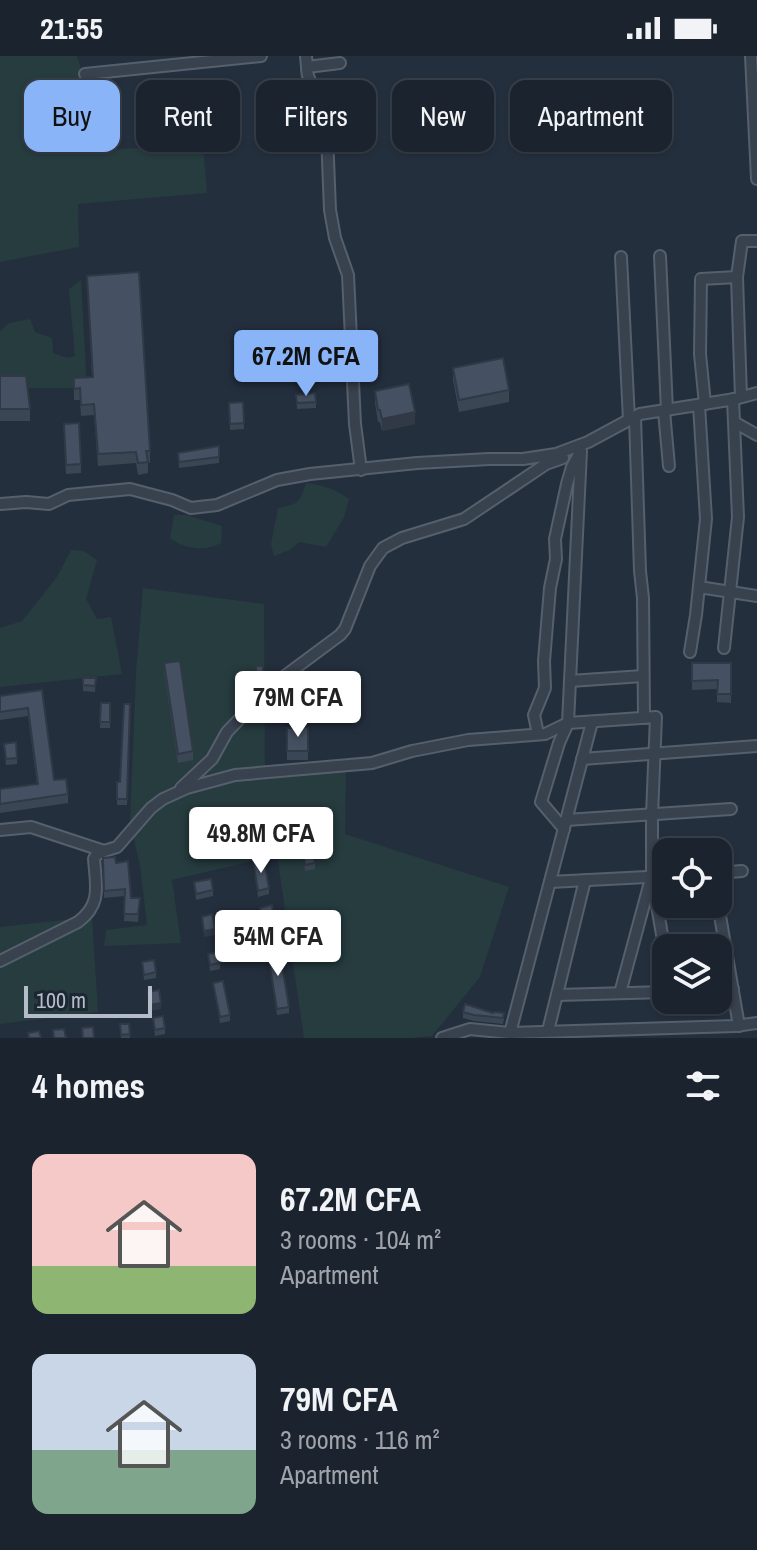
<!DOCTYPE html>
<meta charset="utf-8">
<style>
:root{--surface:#1b232e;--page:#242b36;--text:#f1f3f6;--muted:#a0a4aa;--line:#39404a;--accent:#8ab4f8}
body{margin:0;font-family:"Archivo Narrow",sans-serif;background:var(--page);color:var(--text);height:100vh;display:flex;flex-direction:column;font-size:30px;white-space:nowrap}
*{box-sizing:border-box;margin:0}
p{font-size:26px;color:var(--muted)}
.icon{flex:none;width:44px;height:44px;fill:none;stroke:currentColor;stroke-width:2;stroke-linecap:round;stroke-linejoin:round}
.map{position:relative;height:982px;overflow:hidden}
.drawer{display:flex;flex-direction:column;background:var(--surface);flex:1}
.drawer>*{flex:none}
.banner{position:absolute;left:24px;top:24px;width:710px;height:72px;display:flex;gap:16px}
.fabs{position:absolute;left:652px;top:782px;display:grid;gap:16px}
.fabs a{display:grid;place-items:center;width:80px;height:80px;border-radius:16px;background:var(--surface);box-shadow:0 2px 6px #0004,0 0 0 2px var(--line);font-size:40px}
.scale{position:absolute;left:24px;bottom:20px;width:128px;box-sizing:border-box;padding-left:8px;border:4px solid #b4bcc9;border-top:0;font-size:22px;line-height:28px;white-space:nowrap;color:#b4bcc9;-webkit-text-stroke:6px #1d2633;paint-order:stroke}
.price{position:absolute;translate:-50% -68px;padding:0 18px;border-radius:8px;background:#fff;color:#222;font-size:26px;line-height:52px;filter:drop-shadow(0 2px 4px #0008)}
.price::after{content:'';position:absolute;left:50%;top:48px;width:24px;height:18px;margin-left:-12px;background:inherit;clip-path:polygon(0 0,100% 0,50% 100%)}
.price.selected{background:var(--accent);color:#111}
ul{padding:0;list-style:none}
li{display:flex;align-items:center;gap:24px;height:200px;padding:0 32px}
li span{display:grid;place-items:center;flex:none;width:224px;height:160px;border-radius:16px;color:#555}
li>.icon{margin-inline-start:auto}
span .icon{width:96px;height:96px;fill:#fffc;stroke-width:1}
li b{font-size:34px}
h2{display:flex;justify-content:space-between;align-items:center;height:96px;padding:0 32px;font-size:34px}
.tag{padding:0 28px;border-radius:16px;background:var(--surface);box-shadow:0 2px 6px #0004,0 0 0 2px var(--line);font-size:28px;line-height:72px}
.tag.selected{background:var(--accent);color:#111}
.status{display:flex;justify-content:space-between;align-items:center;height:56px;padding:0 40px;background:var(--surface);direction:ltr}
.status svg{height:22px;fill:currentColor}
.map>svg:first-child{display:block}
.green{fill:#263c3f}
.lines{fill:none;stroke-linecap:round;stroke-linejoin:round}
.minor-casing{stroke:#565f6c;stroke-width:14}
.minor{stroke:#38414e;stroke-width:10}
.wall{fill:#3b4654}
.shaded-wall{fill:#303945}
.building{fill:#455162;stroke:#303945;stroke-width:2}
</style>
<div class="status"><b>21:55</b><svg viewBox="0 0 49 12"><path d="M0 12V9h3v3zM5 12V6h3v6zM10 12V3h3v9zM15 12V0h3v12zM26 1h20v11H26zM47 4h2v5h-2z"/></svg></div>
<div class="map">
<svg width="757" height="982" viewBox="0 0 757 982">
<rect width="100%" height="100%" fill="#242f3e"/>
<g class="green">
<path d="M0,0H77L88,37L76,95L203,89L207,137L78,148L79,191L0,206Z"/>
<path d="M81,224L87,332H0V275L9,267L30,263L35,276L52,282L53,297L67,302L75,300L69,233Z"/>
<path d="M306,427C323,429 335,433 349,443L344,461L326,491L299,486L290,494L274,500L271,488L278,452C300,447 299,448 306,427Z"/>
<path d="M174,459H187L222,470L221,487C205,496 184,493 170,482Z"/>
<path d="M71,494L84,495L97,504L86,543L97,563L111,561L122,618L0,631V572L22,565L57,521Z"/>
<path d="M143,532L264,548L265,717L346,708L345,778L509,831L480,921L432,980L411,982H304L277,799L172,824L181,887L104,890L106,874L147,869L140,809L130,768L136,616Z"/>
<path d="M92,861L98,956L0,968V871Z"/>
</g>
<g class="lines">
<g class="minor-casing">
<g id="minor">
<path d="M306,0L307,11L340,7"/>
<path d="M751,0L757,123"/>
<path d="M307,11C306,27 321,38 326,53L330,154L335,182L348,219L355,368L361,414"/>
<path d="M85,18L261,0"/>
<path d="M660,200L667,354"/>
<path d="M621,201L629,364"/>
<path d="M741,341L737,221L742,185H757"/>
<path d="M705,348L700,298L701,223L737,221"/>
<path d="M664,355L669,410"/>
<path d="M635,361L640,515L643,542L644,662"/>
<path d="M734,366L757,379"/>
<path d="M0,448L26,446L49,448L68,439L130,433L172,444L191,452L217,449L277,424L310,418L417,407L489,403H523L556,398L588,386L640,358L735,343L757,337"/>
<path d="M699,531L757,540"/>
<path d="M724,592L738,461L733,343"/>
<path d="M690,596L696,559L706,463L699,349"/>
<path d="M570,625L643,620"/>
<path d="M538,678L534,659L545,632L544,605L550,532L556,503L555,483L567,428L572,411L580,396"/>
<path d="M582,703L757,690"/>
<path d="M181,732L212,703L227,676L270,631L340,579L345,573L370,510L383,492L402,482L464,463L546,408L563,402"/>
<path d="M566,764L731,753"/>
<path d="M564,773L541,746L559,687L568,667L581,395"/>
<path d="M0,774L31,771L104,795L117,791L151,752L163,743L187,732L235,719L372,707L412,695L468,684L545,678L568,667L656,661L652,759V820L666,902"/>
<path d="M718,817L742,815"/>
<path d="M550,826L666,820"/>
<path d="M718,848L739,970"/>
<path d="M0,905L78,866C102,848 96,830 94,803L96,799L104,795"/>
<path d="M718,934L733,933"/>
<path d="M620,937L650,826"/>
<path d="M557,939L666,936"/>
<path d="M548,975L585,824"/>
<path d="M510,977L592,666"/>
<path d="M442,982L470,973L510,977L735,970L757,967"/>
</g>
</g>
<use href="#minor" class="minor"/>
</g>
<g class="wall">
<path d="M87,220L150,395V407H148V417L138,419L136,407L98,410L94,359L81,360L80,344H74V322L92,321Z"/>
<path d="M453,312L509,334V346L459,356L453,324Z"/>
<path d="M0,320L30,353V365H0Z"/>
<path d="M375,335L415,368L382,375L380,366H378L375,347Z"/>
<path d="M296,339L316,346V352L297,353Z"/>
<path d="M243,346L244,373L230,374L229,347Z"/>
<path d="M64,377L81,408V417L66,418Z"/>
<path d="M219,390V407L179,412L178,397Z"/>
<path d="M164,607L193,695V704L178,707L164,616Z"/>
<path d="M692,607H731V647L717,646V633L692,634Z"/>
<path d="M83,622H96L95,636L83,635Z"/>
<path d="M42,634L54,724L68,738V747L0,757V733L37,728L28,660L0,664V640Z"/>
<path d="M101,647H110V672H100Z"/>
<path d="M130,648L127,749H117V743L120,726Z"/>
<path d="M308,671V704H287V672Z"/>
<path d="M4,688L17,702V708L6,709Z"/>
<path d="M303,797L315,807V813L305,815Z"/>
<path d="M103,802L116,807L131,842H140L138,866L124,865L125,840L104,842Z"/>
<path d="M253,805L269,832V838L258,841Z"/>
<path d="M194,826L213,834V840L196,844Z"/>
<path d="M260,852L274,862V867L262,870Z"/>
<path d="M267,893L289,951V957L277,959Z"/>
<path d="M208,898L220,907V913L210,915Z"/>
<path d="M142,906L156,916V922L144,924Z"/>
<path d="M213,927L230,959V965L220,967Z"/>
<path d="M463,956L493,957L504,963L503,968L474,965L463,962Z"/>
<path d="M153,962L165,972V978L155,980Z"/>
<path d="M120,968H129L130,982H121Z"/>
</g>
<g class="shaded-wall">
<path d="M415,356V368L382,375V363Z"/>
<path d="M215,873V879L204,881V875Z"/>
<path d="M161,947V953L150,955V949Z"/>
</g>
<g class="building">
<path d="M139,216L150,395H146L148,406L138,407L136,396L98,398L94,348L81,349L80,332L74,333V322L93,321L87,220Z"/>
<path d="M503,302L509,334L459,344L453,312Z"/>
<path d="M0,320H26L30,353H0Z"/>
<path d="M409,328L415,356L382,363L380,354H378L375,335Z"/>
<path d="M315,337L316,346L297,347L296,339Z"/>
<path d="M243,346L244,367L230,368L229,347Z"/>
<path d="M79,367L81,408L66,409L64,368Z"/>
<path d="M219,390V401L179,406L178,397Z"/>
<path d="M180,605L193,695L178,698L164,607Z"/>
<path d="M692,607H731V638H717L718,624L692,625Z"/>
<rect x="256" y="610" width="7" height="8"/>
<path d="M83,622H96L95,630L83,629Z"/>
<path d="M42,634L54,724L66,723L68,738L0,748V733L38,728L28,652L0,656V640Z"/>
<path d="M101,647H110V666H100Z"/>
<path d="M124,648H130L127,743H117V726H120Z"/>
<path d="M308,671V695H287V672Z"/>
<path d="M16,686L17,702L6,703L4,688Z"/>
<path d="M312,795L315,807L305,809L303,797Z"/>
<path d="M115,801L116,807L128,805L131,842H140L138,858H124L125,833L104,835L103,802Z"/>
<path d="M264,803L269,832L258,835L253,805Z"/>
<path d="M211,823L213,834L196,838L194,826Z"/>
<path d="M272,849L274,862L262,864L260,852Z"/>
<path d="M212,858L215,873L204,875L202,861Z"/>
<path d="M279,891L289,951L277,953L267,893Z"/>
<path d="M218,896L220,907L210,909L208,898Z"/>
<path d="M154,904L156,916L144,919L142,906Z"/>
<path d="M223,925L230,959L220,961L213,927Z"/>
<path d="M159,934L161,947L150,949L148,936Z"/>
<path d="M465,948L493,957L494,956L504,957L503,962L474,959L463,956Z"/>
<path d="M163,960L165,972L155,974L153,962Z"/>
<path d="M120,968H129L130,978L121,979Z"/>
<path d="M93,971L94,982H83L82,972Z"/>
<path d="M64,973L66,982H54L53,974Z"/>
<path d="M39,975L41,982H29L28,977Z"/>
</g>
</svg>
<div class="fabs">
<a><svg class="icon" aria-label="locate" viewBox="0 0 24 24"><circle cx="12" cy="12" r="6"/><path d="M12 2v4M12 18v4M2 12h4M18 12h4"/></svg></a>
<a><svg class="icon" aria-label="layers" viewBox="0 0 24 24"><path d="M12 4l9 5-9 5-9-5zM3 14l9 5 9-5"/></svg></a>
</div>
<div class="scale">100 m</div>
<b class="price selected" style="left:306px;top:342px">67.2M CFA</b>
<b class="price" style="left:298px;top:683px">79M CFA</b>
<b class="price" style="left:261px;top:819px">49.8M CFA</b>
<b class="price" style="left:278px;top:922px">54M CFA</b>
<div class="banner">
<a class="tag selected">Buy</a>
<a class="tag">Rent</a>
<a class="tag">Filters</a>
<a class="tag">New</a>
<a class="tag">Apartment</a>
</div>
</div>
<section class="drawer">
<h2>4 homes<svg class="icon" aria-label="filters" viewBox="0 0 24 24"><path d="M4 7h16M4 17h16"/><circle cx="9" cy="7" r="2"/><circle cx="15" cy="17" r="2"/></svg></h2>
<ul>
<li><span style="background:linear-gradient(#f6c9c9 70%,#8fb573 0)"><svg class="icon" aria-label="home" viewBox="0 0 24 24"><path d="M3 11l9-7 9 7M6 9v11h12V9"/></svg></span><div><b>67.2M CFA</b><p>3 rooms · 104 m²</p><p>Apartment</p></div></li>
<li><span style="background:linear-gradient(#c9d6e8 60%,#7fa58c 0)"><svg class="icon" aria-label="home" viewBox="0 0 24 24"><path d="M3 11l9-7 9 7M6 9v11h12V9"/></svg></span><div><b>79M CFA</b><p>3 rooms · 116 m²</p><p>Apartment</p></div></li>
</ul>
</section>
